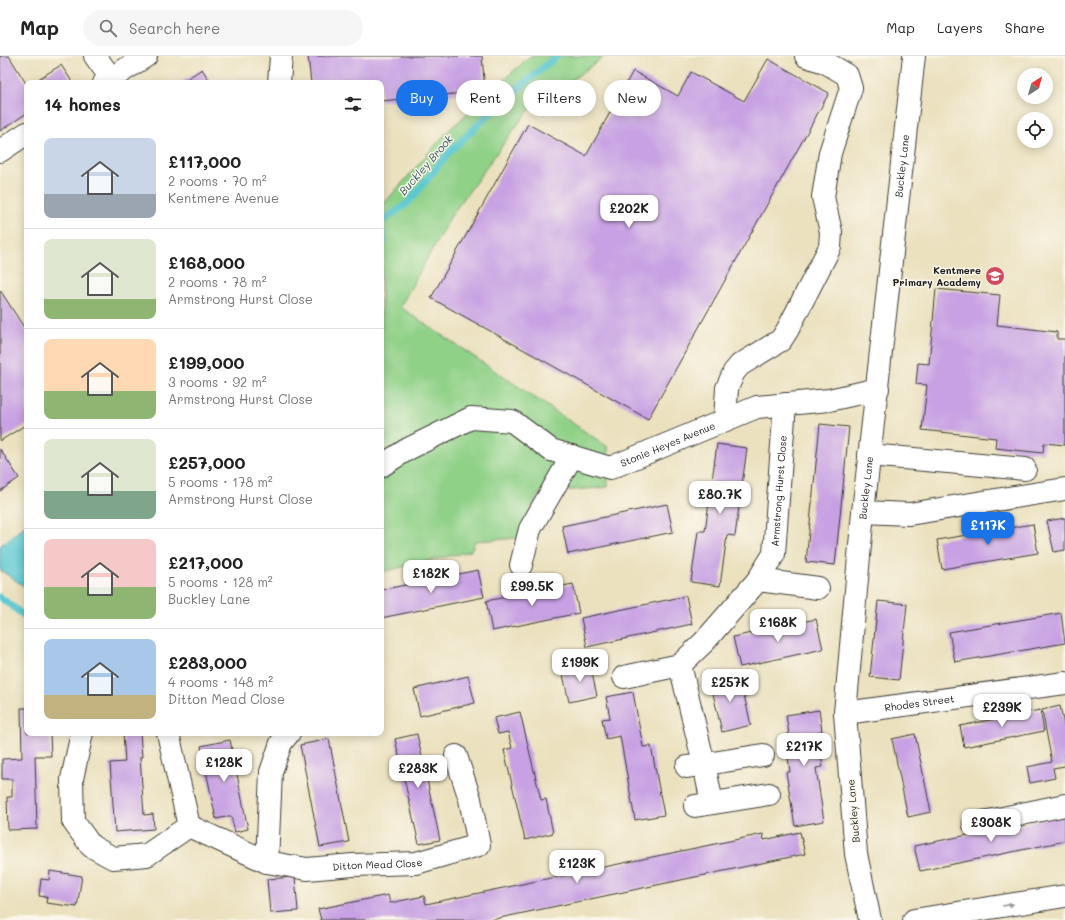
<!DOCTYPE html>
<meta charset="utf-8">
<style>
:root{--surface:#fff;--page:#f6f6f6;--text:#222;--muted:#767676;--line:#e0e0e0;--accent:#1a73e8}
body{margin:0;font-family:Mali,sans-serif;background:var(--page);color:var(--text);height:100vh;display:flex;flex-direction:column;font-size:15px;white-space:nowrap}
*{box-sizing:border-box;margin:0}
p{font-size:13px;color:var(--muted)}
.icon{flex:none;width:22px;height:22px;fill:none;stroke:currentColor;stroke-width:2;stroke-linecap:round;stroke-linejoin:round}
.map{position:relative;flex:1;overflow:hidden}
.details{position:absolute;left:24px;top:24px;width:360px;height:656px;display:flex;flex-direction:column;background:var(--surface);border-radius:8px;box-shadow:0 2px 10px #0003}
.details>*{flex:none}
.banner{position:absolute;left:396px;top:24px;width:380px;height:36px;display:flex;gap:8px}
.needle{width:26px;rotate:37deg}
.controls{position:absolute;left:1017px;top:12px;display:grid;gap:8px}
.controls a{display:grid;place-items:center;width:36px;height:36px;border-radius:50%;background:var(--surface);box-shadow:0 2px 10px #0003;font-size:20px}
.price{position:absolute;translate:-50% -34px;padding:0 9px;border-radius:8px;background:#fff;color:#222;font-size:13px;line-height:26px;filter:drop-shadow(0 1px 2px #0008)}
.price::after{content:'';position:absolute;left:50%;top:24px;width:12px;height:9px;margin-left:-6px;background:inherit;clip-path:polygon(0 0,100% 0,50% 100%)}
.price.active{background:var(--accent);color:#fff}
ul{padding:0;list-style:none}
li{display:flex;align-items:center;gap:12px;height:100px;padding:0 20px}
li+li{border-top:1px solid var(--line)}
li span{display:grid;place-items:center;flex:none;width:112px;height:80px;border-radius:8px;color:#555}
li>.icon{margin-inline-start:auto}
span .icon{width:48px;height:48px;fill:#fffc;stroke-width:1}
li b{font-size:17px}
h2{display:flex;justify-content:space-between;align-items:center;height:48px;padding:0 20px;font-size:17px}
.tag{padding:0 14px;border-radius:18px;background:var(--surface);box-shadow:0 2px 10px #0003;font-size:14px;line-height:36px}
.tag.active{background:var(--accent);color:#fff}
header{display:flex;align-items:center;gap:24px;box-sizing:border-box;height:56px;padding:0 20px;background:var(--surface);border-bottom:1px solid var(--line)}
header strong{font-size:19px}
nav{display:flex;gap:22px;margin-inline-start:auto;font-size:14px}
.search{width:280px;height:36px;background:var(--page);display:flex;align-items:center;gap:10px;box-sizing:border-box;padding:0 14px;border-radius:22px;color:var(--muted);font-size:15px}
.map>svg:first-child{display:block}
.green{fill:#90d188;stroke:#567652}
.water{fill:#5bc8d2;stroke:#3c7277}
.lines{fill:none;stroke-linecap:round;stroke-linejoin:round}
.stream{stroke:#5bc8d2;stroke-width:7}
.building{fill:#c7a1e3}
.minor-casing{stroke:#3b3a34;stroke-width:24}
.highway-casing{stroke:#3b3a34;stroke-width:24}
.minor{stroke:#fff;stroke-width:22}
.highway{stroke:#fff;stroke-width:22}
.oneway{fill:#999}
.labels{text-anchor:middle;stroke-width:3;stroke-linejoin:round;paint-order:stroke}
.street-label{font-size:10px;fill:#1c1c1c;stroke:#fbf7ec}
.poi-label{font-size:10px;font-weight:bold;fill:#1c1c1c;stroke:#fbf7ec;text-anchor:end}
.water-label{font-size:11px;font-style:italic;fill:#32585c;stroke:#fbf7ec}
</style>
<header>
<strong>Map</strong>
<div class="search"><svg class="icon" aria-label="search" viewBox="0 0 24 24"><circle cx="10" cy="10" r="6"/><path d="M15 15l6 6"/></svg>Search here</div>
<nav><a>Map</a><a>Layers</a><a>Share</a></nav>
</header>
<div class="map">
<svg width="1065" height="864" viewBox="0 0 1065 864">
<rect width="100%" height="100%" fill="#fbf7ec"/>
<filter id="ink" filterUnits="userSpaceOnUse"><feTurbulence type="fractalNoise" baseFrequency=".025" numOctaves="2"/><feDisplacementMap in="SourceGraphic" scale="8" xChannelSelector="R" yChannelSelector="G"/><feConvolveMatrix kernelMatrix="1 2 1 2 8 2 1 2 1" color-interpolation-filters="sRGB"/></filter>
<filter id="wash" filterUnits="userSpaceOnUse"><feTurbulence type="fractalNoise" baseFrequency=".012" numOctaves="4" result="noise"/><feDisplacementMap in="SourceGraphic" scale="16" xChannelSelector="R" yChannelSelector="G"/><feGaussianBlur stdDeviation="0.9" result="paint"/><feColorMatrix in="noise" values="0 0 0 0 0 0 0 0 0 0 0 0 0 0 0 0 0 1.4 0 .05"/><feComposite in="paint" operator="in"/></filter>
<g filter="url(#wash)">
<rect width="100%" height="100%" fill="#ebe1bf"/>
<path class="green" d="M530,0H605L526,57L451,160L400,251L608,391V431L539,437L517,482L475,485L471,495L381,516V151L446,77Z"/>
<path class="water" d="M27,468V532L0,514V490Z"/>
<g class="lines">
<g class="stream">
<path d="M381,166L408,147L450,95L509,40L557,0"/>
<path d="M381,173L384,185L381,189"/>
<path d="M0,541L27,562"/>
</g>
</g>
<g id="blocks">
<g class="building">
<path d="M0,0H9L27,29V57L0,75Z"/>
<path d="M308,0H482L485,35L381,45V27H311Z"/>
<path d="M768,3L829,37L648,363L431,242L528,68L586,100L633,15L678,40L691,16L744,45Z"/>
<path d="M61,9L73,27H32Z"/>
<path d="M202,13L211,27H180Z"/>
<path d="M936,233L1000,239L997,269L1057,276V283H1065V389L1044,387L1043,397L995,392L996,382L922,374L927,329L916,328L918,307L929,308Z"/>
<path d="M0,234L27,276V368L0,385Z"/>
<path d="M820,368L849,371L835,509L806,506Z"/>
<path d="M717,388L747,392L735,480L727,479L720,530L691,526L698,475H705Z"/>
<path d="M0,393L19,422L0,435Z"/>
<path d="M667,448L673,476L568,498L562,470Z"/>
<path d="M1065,462V494L1054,496L1047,465Z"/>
<path d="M1033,468L1038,497L942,513L937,484Z"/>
<path d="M478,514L484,541L381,562V534Z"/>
<path d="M573,528L579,557L492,575L486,545Z"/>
<path d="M686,540L692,568L587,591L581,562Z"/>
<path d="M878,545L907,548L899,624L870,621Z"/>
<path d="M1061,557L1065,587L955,606L949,576Z"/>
<path d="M816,563L823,593L740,611L733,581Z"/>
<path d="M590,608L597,640L569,646L562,614Z"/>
<path d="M739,618L751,669L722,676L710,625Z"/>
<path d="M468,620L475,647L420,660L414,633Z"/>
<path d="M633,636L643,691L651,690L664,759L635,764L620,680L606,683L602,663L610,662L606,641Z"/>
<path d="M1060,650L1065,674V710L1053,712L1055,722L1030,727L1027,711L1052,706L1042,654Z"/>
<path d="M21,652H27V677H50L51,700H35L37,773L8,774L7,741H12V723H2V703L22,702Z"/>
<path d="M819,654L822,675L817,676L823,711L816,712L824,765L795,770L786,716H790L785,679L789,678L786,659Z"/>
<path d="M1040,654L1044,675L964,691L960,670Z"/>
<path d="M520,656L541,744L546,743L553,777L525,784L504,694L512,692L508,676L498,678L494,662Z"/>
<path d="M123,677H140L142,701H140L144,759L153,758L154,773L115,776L110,707L125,706Z"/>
<path d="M417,678L440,784L419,788L395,683Z"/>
<path d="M915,678L931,756L908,761L892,683Z"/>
<path d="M329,683L349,786L320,791L300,689Z"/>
<path d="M230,684L248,773L235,776L231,760L216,763L201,690Z"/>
<path d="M1065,759V785L920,815L914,790Z"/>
<path d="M800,776L805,798L490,864H321L318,853L388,839L390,847L424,840L426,848L763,778L764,784Z"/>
<path d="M50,815L82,820L77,851L46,847L47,841L39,840L41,823L49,824Z"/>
<path d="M295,821L298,855L270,857L267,823Z"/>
</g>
</g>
</g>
<g filter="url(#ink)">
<use href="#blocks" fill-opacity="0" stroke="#3b3a34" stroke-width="1"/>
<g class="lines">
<g class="minor-casing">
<g id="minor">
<path d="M95,0L111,22"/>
<path d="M104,27L146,0"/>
<path d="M279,27L281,0"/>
<path d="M0,95L27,77"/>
<path d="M725,364L727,332L734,316L740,309L781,284L788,273L830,191L831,176L823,141L830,97L851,32L847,19L825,6L806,0"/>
<path d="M869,399L1025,413"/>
<path id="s1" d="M381,410L408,393L471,362L512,365L551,394L610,412L757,351L829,344L878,333"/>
<path d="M863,456L909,458L1065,433"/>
<path d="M521,509L530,473L572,400"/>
<path d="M758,524L818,532"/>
<path d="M624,621L680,609"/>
<path id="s2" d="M845,657L1065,627"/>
<path d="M82,677L72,723L73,765L91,790L113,802L147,799L189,770"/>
<path d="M168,677L189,770"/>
<path d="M687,711L763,699"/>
<path id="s3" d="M712,747L704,708L680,609L704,586L758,524L774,498L785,348"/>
<path d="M695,750L769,738"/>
<path d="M974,768L1065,749"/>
<path id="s4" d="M189,770L267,806L307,813L353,809L416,807L479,789L470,743L456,700"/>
<path d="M267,806L271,716L281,687L289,677"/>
<path id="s5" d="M870,864L856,798L845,657L863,456L914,0"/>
</g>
</g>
<g class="highway-casing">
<path id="highway" d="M914,864L1065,840"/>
</g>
<use href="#minor" class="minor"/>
<use href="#highway" class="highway"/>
</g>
<defs><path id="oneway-solid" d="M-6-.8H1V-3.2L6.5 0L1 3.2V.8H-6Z"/></defs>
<use class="oneway" href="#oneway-solid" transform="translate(1008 849) rotate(-9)"/>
</g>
<defs>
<g id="school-disc" transform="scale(1)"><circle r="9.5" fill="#d1495b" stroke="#fbf7ec"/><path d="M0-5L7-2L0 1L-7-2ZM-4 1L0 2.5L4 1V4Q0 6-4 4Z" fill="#fff"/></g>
</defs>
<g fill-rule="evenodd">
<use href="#school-disc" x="995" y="220"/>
</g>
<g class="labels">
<g class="street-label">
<text dy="4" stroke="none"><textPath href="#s5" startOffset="759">Buckley Lane</textPath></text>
<text dy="4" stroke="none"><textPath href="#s1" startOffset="316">Stonie Heyes Avenue</textPath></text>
<text dy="4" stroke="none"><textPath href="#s5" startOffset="435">Buckley Lane</textPath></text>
<text dy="4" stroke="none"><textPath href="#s3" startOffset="351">Armstrong Hurst Close</textPath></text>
<text dy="4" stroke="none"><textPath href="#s2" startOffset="75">Rhodes Street</textPath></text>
<text transform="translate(853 755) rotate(-95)" y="4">Buckley Lane</text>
<text dy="4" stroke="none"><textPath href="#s4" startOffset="197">Ditton Mead Close</textPath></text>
</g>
<g class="poi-label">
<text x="981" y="218">Kentmere<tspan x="981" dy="12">Primary Academy</tspan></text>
</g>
<g class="water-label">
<text transform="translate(426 109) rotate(-49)" y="4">Buckley Brook</text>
</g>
</g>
</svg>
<div class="controls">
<a><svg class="needle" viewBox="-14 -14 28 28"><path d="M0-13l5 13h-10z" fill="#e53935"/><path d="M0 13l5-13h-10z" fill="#767676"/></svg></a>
<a><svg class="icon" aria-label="locate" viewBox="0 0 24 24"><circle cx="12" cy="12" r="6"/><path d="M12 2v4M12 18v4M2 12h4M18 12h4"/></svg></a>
</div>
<b class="price" style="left:629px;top:173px">£202K</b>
<b class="price" style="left:720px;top:459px">£80.7K</b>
<b class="price active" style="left:988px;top:490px">£117K</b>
<b class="price" style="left:431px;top:538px">£182K</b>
<b class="price" style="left:532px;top:551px">£99.5K</b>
<b class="price" style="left:778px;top:587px">£168K</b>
<b class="price" style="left:580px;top:627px">£199K</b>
<b class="price" style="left:730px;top:647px">£257K</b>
<b class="price" style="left:1002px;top:672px">£239K</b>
<b class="price" style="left:804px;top:711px">£217K</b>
<b class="price" style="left:224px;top:727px">£128K</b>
<b class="price" style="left:418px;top:733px">£283K</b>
<b class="price" style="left:991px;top:787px">£308K</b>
<b class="price" style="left:577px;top:828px">£123K</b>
<div class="banner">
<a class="tag active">Buy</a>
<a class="tag">Rent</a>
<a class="tag">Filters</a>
<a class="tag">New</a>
</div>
<section class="details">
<h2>14 homes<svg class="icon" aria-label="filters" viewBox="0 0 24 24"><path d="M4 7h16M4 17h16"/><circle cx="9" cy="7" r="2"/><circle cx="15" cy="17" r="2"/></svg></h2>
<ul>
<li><span style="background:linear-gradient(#c9d6e8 70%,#9aa5b1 0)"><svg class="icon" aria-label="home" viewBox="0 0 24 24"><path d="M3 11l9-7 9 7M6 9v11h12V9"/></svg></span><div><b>£117,000</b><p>2 rooms · 70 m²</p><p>Kentmere Avenue</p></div></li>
<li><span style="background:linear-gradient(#dfe7d0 75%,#8fb573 0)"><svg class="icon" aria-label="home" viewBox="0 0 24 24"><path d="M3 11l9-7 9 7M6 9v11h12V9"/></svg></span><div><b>£168,000</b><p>2 rooms · 78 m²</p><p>Armstrong Hurst Close</p></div></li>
<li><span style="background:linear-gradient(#ffd9b3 65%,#8fb573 0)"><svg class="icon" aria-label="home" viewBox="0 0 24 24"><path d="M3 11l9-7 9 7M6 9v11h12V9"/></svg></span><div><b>£199,000</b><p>3 rooms · 92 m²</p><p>Armstrong Hurst Close</p></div></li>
<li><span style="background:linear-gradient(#dfe7d0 65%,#7fa58c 0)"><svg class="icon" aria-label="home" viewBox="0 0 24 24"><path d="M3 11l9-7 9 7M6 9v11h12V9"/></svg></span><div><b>£257,000</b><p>5 rooms · 178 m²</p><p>Armstrong Hurst Close</p></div></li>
<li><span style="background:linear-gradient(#f6c9c9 60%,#8fb573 0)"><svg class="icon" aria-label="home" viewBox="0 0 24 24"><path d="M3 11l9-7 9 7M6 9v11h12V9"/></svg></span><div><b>£217,000</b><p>5 rooms · 128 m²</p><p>Buckley Lane</p></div></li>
<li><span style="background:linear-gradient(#a9c7e8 70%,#c2b280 0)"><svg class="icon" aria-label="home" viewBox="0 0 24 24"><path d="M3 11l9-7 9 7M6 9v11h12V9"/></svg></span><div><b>£283,000</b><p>4 rooms · 148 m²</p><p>Ditton Mead Close</p></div></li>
</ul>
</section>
</div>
